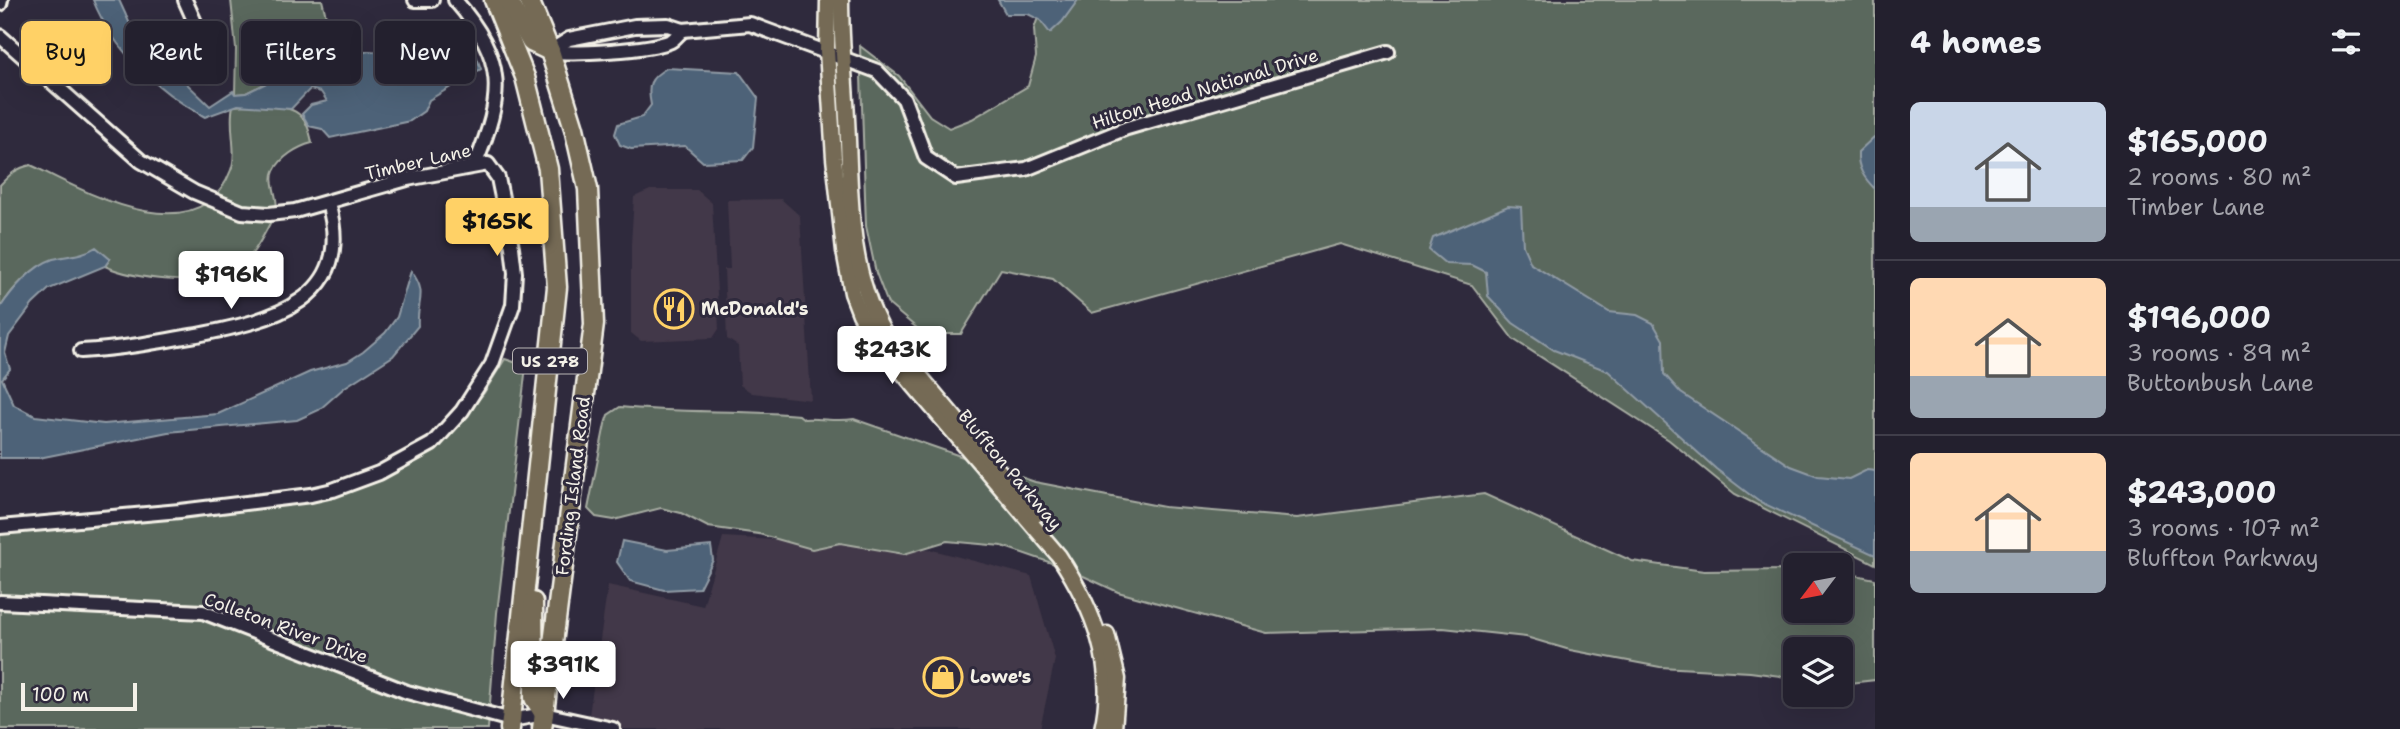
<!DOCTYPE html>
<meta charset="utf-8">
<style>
:root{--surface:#23202e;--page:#2b2836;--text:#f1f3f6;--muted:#a3a3aa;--line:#403e4a;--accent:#ffd166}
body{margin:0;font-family:"Shantell Sans",sans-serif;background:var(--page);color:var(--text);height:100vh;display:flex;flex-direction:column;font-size:26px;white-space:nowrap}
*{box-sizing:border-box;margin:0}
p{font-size:23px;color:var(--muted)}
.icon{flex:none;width:38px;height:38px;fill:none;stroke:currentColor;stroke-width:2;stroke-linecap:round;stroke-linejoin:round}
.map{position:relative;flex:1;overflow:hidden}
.details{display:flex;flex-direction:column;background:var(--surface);width:525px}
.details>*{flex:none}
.banner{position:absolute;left:21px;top:21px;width:665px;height:63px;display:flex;gap:14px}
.needle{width:46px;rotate:238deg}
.tools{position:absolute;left:1783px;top:553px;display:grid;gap:14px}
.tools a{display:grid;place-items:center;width:70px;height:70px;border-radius:10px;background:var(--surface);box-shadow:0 7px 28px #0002,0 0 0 2px var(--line);font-size:35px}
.scale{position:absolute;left:21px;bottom:18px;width:116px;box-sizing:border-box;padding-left:7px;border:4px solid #f4f1e8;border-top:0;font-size:19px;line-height:24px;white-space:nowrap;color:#f4f1e8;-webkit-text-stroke:5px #2f2a3d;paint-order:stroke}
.price{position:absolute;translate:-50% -60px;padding:0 16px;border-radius:7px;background:#fff;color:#222;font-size:23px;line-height:46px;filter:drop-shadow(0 2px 4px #0008)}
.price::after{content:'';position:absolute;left:50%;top:42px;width:21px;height:16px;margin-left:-10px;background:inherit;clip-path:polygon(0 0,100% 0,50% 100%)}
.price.current{background:var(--accent);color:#111}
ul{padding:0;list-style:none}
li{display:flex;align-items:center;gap:21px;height:175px;padding:0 35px}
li+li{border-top:2px solid var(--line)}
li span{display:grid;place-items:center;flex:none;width:196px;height:140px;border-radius:10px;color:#555}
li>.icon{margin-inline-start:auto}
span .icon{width:84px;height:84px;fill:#fffc;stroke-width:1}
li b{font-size:30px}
h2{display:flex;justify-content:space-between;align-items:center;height:84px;padding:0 35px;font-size:30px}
.pill{padding:0 24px;border-radius:10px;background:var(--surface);box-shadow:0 7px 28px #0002,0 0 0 2px var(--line);font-size:24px;line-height:63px}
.pill.current{background:var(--accent);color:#111}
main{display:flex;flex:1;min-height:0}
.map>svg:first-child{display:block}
.built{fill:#423848}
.green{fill:#5a685d;stroke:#a7aca2;stroke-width:2}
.water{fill:#4d6278;stroke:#909ba5;stroke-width:2}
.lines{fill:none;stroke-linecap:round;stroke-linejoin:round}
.minor-casing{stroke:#f4f1e8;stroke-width:18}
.major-casing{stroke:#f4f1e8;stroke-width:19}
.highway-casing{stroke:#f4f1e8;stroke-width:23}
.minor{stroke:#2f2a3d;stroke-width:12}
.major{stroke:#746b55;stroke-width:14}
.highway{stroke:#746b55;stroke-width:18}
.labels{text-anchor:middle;stroke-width:6;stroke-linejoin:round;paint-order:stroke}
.shield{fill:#2f2a3d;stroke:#b9b5b5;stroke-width:2}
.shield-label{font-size:16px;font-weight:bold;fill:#f4f1e8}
.street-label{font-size:18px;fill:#f4f1e8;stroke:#2f2a3d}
.poi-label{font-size:18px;font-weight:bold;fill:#f4f1e8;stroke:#2f2a3d;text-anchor:start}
</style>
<main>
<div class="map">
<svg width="1875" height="729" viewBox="0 0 1875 729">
<rect width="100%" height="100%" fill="#2f2a3d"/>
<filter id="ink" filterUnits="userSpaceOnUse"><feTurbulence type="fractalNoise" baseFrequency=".0143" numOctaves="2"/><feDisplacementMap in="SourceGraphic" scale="14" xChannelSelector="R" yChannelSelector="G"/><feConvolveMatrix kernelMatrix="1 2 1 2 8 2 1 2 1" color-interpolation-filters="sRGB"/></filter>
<g filter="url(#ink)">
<g class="built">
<path d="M650,190H697L712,203L719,329L713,338L641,341L631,333V244L634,197Z"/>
<path d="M781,199L800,216L811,400L752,393L740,385L738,346L727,339L724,269H730L727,200Z"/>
<path d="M723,537L929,549L1031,576L1055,659L1040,729H587L608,585L703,606Z"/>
</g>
<g class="green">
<path d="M231,0H322L336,57L299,67L246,93L235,94L236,49Z"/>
<path d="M1044,0H1875V564L1735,494L1669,440L1513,339L1472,285L1340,244L1092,313L1053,279L1001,269L961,334H924L888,304L876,273L866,226L860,46L899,76L930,116L949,128L972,119L1028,86L1036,57L1034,29Z"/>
<path d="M247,105C283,108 305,101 312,143C297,147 281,157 274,171C268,183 281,201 275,213C267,230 249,265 232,273C203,287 133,279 105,266L110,259C60,248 28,264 0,308V185C10,174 17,168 31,165C85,192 199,256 231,170C238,152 228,126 233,106Z"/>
<path d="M505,359L526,366L497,613L488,729H0V532L162,517L381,476L444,441L484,393Z"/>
<path d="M620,407C680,413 739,410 799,415L804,419C822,418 836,422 854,419L1035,482L1164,507L1297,518L1484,494L1632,561L1704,571L1795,570L1796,611H1841V572L1875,579V680L1841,684V649H1796L1795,678L1750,672L1660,667L1570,650L1526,637L1443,628L1266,633L1118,592L1066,568L1002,546L947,541L904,554L840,543L812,549L759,534L708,527L681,513L661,508L614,520L596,517L588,509L605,424L608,415Z"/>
</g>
<g class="water">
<path d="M93,0H119L134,33L210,106L233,91L235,94L246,93L299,67L369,51C389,51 400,67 411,81L472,44L481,69L429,100L424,111L410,121L330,138L322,129L309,126L302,114L311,105L327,101L321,92L310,89L291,109L238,105L205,117C157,91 113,50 93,0Z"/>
<path d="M998,0H1078L1062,22L1050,33L1040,20L1028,14H1006Z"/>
<path d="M667,68L739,72L758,98L753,147L743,160L703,162L685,146L631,149L620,145L615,134L618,124L642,117L651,105C647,85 649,78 667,68Z"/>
<path d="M1875,136V189C1864,178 1857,168 1858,152Z"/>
<path d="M1508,206L1521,207L1523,246L1531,264L1609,312L1637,315L1653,323L1663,340L1664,374L1681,393L1791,466L1818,476L1849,479L1867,470L1875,471V555L1758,501L1716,469L1608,371L1554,350L1513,323L1488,296L1486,272L1472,265L1446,264L1429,250L1433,238Z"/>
<path d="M96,247L110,259L105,266L49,289L33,304L9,336L5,353L10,369L2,379L14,405L35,416L104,424L218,414L310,372L347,362L363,352L385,333L397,317L411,271C429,294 416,301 418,326L393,356L345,387L319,410L297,420L168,432L39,458H0V308C12,290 32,266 53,259C68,255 82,256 96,247Z"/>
<path d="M622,541L667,550L711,546L713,560L699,588L664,590L630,581L617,562Z"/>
</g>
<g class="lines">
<g class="minor-casing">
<g id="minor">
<path d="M185,0L202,38"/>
<path d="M415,0H432"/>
<path d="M455,0C507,60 504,95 475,165"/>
<path d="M0,4L1,0"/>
<path d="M0,36L141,161L194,192L242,212L269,214L295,211L407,179L488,164L498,178L512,247L515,273L513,305L492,364L462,411L432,444L379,473L333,490L311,495L180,511L0,527"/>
<path d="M550,51L569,39L635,26L668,25L683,30L750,24L877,71L904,99L926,158L956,178L1026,169L1127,128L1388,52"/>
<path d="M550,51C571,55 651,50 671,41C675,39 679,33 683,30"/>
<path d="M81,351C120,349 158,342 197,335C269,321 357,301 328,203"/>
<path d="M0,602L203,612L407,692L511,720L544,714L613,729"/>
</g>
</g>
<g class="major-casing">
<g id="major">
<path d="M828,0L827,51L834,158L844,251L852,293L860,314L875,340L1059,556C1093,608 1117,666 1102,729"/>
<path d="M841,0C841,39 845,79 847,118C851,190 847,268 884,333L1036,515"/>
<path d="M1107,634L1118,679L1114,729"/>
</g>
</g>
<g class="highway-casing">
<g id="highway">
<path d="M494,0L525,77L548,169L557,287L510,729"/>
<path d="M508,0L531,42L550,51"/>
<path d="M529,0L550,51L574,128L588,189L594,324L542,729"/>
<path d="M533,602L534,698L544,714"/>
</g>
</g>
<use href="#minor" class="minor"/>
<use href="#major" class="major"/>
<use href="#highway" class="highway"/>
</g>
</g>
<defs>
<g id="restaurant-ring" transform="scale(2.0125)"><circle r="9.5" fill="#2f2a3d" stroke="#ffd166" stroke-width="1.5"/><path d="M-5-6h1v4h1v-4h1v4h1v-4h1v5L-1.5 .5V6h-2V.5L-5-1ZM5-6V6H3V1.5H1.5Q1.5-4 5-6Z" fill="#ffd166"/></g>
<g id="shop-ring" transform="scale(2.0125)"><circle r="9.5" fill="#2f2a3d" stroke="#ffd166" stroke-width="1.5"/><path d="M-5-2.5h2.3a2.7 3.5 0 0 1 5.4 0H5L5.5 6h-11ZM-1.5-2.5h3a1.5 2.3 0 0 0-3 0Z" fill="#ffd166"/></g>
</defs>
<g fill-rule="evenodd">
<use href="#restaurant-ring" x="674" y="309"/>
<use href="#shop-ring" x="943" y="677"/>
</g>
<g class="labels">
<rect class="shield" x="513" y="348.5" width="74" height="25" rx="5"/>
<g class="shield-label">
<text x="550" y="367">US 278</text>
</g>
<g class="street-label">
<text transform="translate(1205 89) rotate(-17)" y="6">Hilton Head National Drive</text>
<text transform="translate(418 162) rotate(-13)" y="6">Timber Lane</text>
<text transform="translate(1010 470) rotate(50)" y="6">Bluffton Parkway</text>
<text transform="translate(573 486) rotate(-83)" y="6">Fording Island Road</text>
<text transform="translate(286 628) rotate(20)" y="6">Colleton River Drive</text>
</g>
<g class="poi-label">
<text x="701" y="315">McDonald's</text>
<text x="970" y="683">Lowe's</text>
</g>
</g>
</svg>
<div class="tools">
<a><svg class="needle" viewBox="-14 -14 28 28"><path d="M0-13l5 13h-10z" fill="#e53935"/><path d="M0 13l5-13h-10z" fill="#a3a3aa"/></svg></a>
<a><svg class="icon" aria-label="layers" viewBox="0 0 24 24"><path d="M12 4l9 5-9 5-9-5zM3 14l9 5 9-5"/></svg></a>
</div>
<div class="scale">100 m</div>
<b class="price current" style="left:497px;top:258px">$165K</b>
<b class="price" style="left:231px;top:311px">$196K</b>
<b class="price" style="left:892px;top:386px">$243K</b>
<b class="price" style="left:563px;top:701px">$391K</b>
<div class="banner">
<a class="pill current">Buy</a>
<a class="pill">Rent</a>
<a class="pill">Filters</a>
<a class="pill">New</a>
</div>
</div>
<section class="details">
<h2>4 homes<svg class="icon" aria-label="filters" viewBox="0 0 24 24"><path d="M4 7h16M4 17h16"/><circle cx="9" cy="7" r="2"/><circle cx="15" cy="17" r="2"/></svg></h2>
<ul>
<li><span style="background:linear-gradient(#c9d6e8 75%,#9aa5b1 0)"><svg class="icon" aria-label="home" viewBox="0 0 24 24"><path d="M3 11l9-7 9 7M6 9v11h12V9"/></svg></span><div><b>$165,000</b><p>2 rooms · 80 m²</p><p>Timber Lane</p></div></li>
<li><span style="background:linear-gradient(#ffd9b3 70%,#9aa5b1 0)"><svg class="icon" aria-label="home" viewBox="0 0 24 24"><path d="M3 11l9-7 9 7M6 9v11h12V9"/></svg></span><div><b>$196,000</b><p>3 rooms · 89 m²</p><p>Buttonbush Lane</p></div></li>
<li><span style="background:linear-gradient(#ffd9b3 70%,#9aa5b1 0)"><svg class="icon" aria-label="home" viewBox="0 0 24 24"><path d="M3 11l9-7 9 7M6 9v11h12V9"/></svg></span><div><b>$243,000</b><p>3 rooms · 107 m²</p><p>Bluffton Parkway</p></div></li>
</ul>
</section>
</main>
